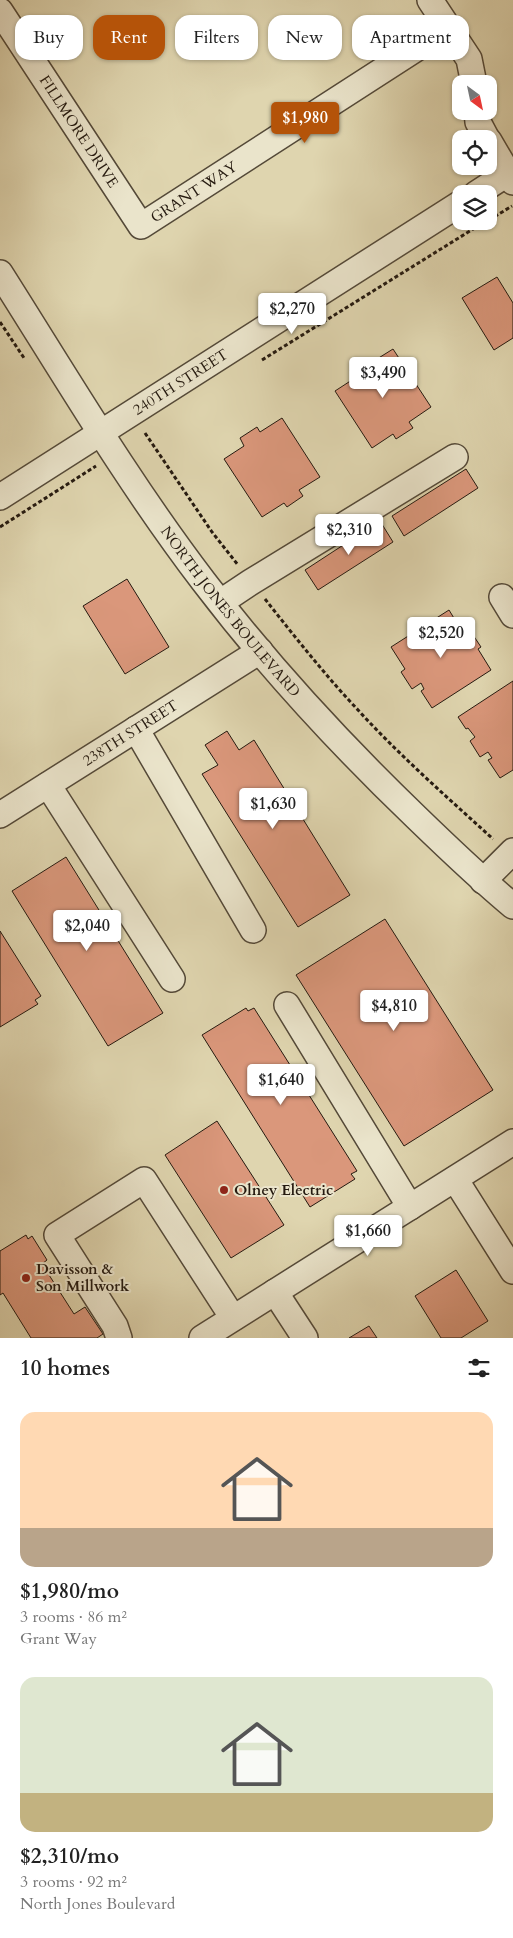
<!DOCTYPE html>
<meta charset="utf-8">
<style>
:root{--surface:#fff;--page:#f2f2f2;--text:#222;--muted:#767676;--accent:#b45309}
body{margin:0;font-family:Cardo,serif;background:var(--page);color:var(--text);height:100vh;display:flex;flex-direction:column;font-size:19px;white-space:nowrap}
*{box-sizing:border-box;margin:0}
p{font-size:16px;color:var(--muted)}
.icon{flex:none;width:28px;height:28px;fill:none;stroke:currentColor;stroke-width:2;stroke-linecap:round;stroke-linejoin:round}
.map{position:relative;height:1338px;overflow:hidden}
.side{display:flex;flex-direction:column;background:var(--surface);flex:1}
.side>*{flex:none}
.banner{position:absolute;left:15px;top:15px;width:484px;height:45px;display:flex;gap:10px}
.needle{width:32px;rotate:147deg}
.buttons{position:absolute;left:452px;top:75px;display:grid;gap:10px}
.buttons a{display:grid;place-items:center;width:45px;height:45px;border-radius:10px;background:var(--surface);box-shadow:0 1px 4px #0004;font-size:25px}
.price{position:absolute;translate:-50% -42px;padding:0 11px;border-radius:5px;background:#fff;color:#222;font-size:16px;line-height:32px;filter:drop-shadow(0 1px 2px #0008)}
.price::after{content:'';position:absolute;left:50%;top:30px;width:15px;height:11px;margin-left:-8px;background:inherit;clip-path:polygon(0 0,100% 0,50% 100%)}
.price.active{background:var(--accent);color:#fff}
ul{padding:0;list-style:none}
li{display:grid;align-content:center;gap:10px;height:265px;padding:0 20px}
li span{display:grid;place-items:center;height:155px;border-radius:15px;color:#555}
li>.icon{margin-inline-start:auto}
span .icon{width:90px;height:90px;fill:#fffc;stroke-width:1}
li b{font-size:21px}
h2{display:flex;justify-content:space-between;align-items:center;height:60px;padding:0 20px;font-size:21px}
.tag{padding:0 18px;border-radius:15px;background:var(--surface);box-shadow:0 1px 4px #0004;font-size:18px;line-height:45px}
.tag.active{background:var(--accent);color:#fff}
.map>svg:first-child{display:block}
.building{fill:#da977b;stroke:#251a10}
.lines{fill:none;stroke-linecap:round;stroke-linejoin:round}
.minor-casing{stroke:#544938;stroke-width:28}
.path{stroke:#251a10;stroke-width:3;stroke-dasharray:4 2.5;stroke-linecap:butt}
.minor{stroke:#eae4cb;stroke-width:25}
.poi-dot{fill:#8f2418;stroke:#eae4cb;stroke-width:2}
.labels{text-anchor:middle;stroke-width:4;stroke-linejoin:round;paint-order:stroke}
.street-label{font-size:15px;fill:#251a10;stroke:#eae4cb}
.poi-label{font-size:15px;font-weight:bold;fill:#251a10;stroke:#eae4cb;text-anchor:start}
</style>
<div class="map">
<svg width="513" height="1338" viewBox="0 0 513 1338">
<rect width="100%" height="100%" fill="#dfd5af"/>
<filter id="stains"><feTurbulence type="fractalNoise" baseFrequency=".004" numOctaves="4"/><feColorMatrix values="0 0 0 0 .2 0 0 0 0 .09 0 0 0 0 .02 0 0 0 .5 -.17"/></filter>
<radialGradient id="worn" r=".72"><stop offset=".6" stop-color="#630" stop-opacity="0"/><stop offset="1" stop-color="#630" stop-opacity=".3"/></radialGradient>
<g class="building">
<path d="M497,277L513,303V338L494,350L462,298Z"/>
<path d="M393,349L431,407L409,422L413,428L396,439L393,434L372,448L335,391L355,378L350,370L366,360L369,364Z"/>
<path d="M282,418L320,477L299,490L303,496L287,507L284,503L262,517L224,459L244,446L240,438L257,427L260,432Z"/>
<path d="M466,469L478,488L404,536L392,516Z"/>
<path d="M380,521L393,542L318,590L305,570Z"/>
<path d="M127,579L169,647L125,674L83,606Z"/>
<path d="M449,610L463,633L469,629L481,647L478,649L491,670L432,708L421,691L424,689L421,683L412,689L401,672L405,669L391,647Z"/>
<path d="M513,681V770L500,778L488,760L492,758L488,752L480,757L470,741L475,737L468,728L466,729L458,717Z"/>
<path d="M227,731L239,750L254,740L350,895L298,927L202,774L218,765L205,745Z"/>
<path d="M66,857L163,1013L108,1046L12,891Z"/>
<path d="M385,919L493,1090L404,1146L296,975Z"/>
<path d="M0,931L41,996L35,1000L38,1004L0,1027Z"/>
<path d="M246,1008L248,1011L254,1008L357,1171L351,1174L355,1179L310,1207L202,1035Z"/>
<path d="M217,1121L284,1225L231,1258L165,1155Z"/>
<path d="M26,1235L28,1239L32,1236L47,1260L42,1264L74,1314L85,1307L103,1334L97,1338H31L3,1293L0,1295V1251Z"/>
<path d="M456,1270L488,1321L461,1338H441L415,1296Z"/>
<path d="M369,1326L377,1338H349Z"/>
</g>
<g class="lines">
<g class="minor-casing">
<g id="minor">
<path d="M430,0L469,59L474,84"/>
<path id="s1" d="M0,11L141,226L448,28"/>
<path d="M477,111L478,122L487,139"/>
<path d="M489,141L513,182"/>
<path d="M476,194L513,170"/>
<path id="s2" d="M0,273C66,377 129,484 204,582C268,666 340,744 416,817C448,848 479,878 513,906"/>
<path id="s3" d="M0,497L461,203"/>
<path d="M502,597L513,615"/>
<path d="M221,602L251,582L455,457"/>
<path d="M136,729L253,930"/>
<path d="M48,785L172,979"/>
<path id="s4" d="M0,815L260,651"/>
<path d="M483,881L513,851"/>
<path d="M287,1005L410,1207"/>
<path d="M455,1179L513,1271"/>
<path d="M275,1292L305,1338"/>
<path d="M119,1338L115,1326L57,1235L144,1180L233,1318"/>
<path d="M202,1338L513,1142"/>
</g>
</g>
<g class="path">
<path d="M489,220L512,206"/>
<path d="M0,322L24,358"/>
<path d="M262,360L486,221"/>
<path d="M145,433L212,532L238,565"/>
<path d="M0,527L96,466"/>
<path d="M265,599C295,637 325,675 358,710C400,756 447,797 493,839"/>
</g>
<use href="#minor" class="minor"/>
</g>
<g class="poi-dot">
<circle cx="224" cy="1190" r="5"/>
<circle cx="26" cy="1278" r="5"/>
</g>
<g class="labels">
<g class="street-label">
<text dy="5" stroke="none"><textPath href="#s1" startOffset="144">FILLMORE DRIVE</textPath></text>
<text dy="5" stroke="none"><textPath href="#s1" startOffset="320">GRANT WAY</textPath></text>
<text dy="5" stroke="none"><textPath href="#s3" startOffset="214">240TH STREET</textPath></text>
<text dy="5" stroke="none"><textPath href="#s2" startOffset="410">NORTH JONES BOULEVARD</textPath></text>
<text dy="5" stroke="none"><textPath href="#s4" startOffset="154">238TH STREET</textPath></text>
</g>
<g class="poi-label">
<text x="234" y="1195">Olney Electric</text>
<text x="36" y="1274">Davisson &amp;<tspan x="36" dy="17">Son Millwork</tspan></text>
</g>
</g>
<rect width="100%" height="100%" filter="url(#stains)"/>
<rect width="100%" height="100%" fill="url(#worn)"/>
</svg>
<div class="buttons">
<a><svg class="needle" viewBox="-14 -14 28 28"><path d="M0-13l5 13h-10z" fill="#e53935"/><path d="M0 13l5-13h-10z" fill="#767676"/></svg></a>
<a><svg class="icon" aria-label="locate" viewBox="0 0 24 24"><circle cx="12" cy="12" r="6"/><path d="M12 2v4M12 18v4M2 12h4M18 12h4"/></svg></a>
<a><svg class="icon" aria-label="layers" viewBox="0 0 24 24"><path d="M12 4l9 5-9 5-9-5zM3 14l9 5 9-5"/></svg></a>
</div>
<b class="price active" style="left:305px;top:144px">$1,980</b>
<b class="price" style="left:292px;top:335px">$2,270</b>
<b class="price" style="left:383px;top:399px">$3,490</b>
<b class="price" style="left:349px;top:556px">$2,310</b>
<b class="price" style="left:441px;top:659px">$2,520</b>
<b class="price" style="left:273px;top:830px">$1,630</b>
<b class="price" style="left:87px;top:952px">$2,040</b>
<b class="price" style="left:394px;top:1032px">$4,810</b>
<b class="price" style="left:281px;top:1106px">$1,640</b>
<b class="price" style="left:368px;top:1257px">$1,660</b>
<div class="banner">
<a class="tag">Buy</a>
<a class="tag active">Rent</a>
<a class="tag">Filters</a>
<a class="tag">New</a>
<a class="tag">Apartment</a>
</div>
</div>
<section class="side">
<h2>10 homes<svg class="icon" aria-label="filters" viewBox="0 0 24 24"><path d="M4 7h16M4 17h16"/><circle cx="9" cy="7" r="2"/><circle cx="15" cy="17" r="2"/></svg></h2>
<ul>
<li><span style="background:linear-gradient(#ffd9b3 75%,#b9a48a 0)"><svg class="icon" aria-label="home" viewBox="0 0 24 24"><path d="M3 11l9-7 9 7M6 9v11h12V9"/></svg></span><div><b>$1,980/mo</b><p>3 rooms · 86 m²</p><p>Grant Way</p></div></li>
<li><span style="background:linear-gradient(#dfe7d0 75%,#c2b280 0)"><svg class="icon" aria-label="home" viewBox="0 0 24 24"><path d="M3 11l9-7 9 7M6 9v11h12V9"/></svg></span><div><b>$2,310/mo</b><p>3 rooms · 92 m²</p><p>North Jones Boulevard</p></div></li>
</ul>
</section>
